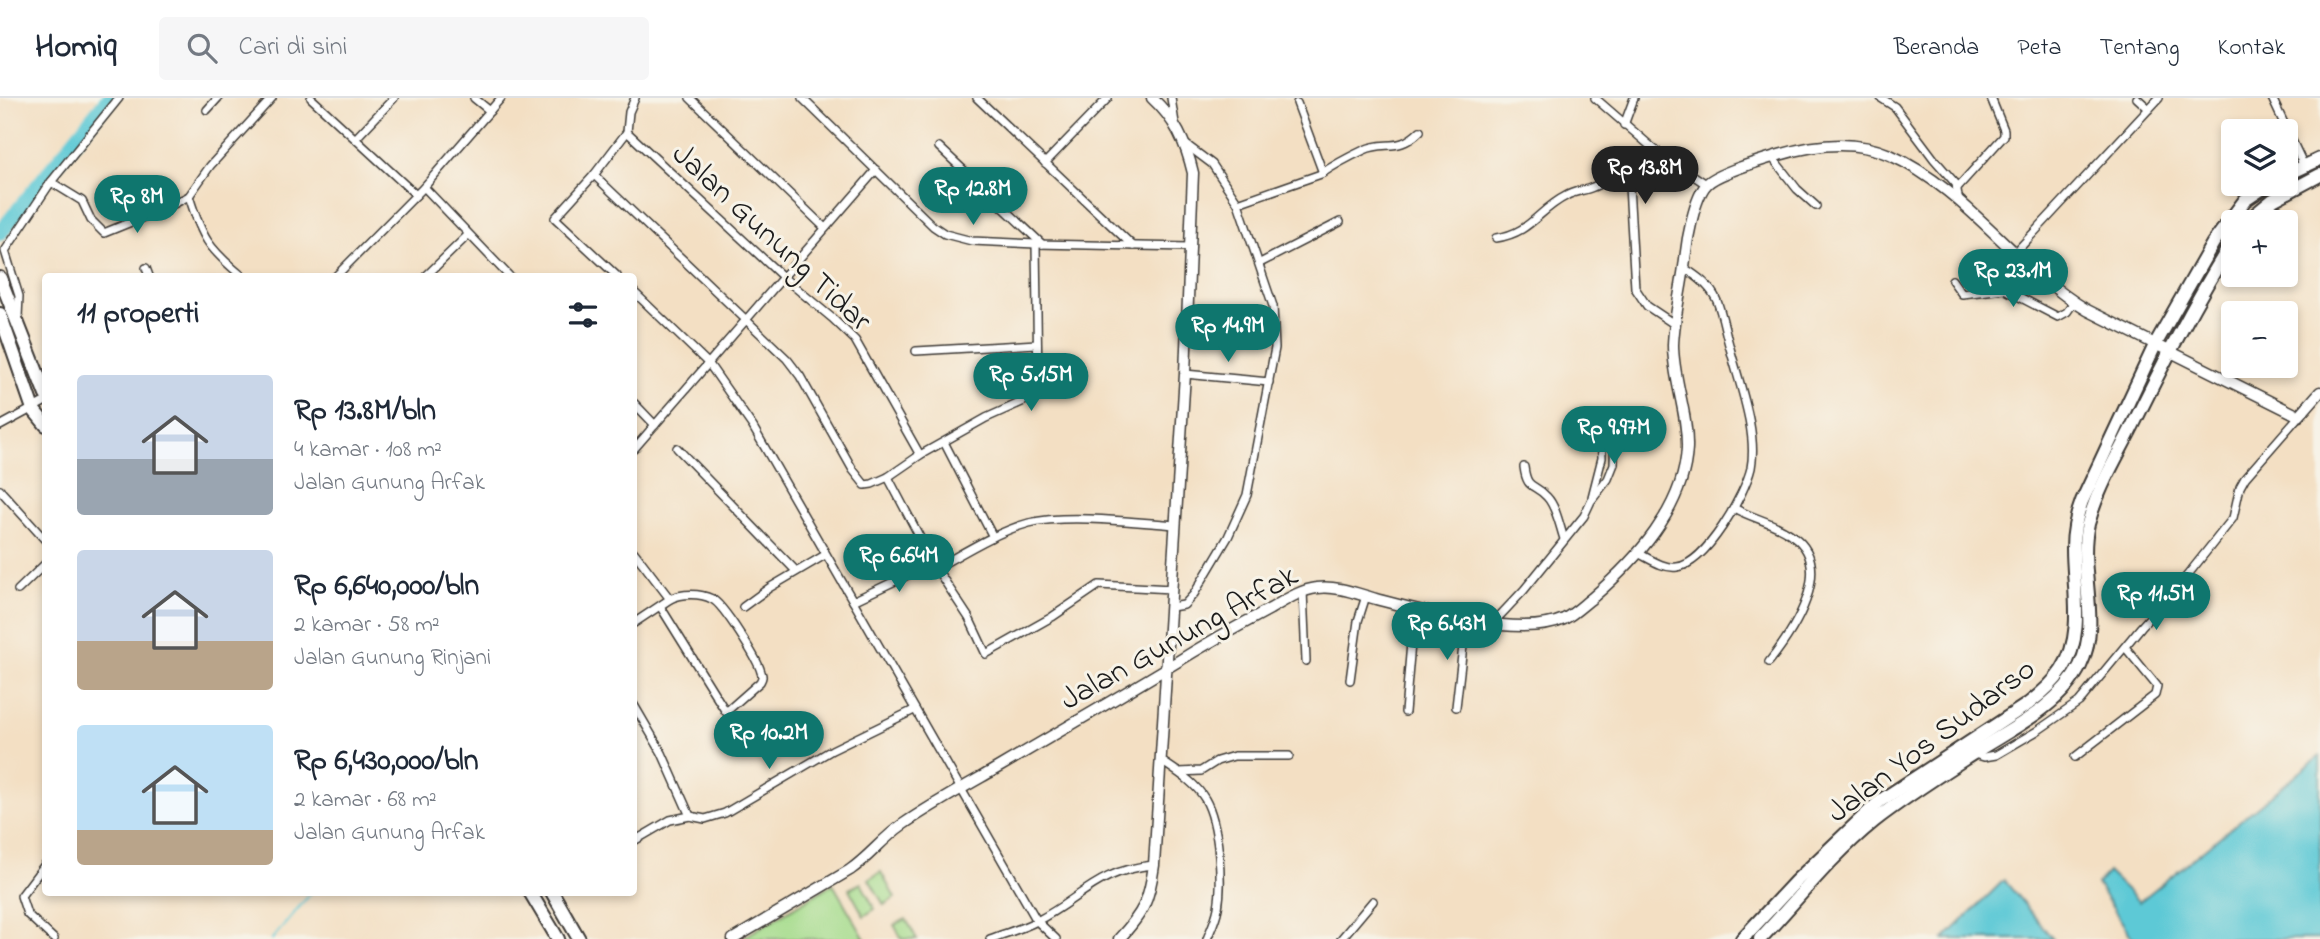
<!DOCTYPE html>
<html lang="id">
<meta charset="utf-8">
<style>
:root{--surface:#fff;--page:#f6f6f7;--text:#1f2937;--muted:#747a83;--line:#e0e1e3;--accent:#0f766e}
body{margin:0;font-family:"Indie Flower",sans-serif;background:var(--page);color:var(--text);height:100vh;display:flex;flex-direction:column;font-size:26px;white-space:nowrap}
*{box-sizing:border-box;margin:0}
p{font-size:23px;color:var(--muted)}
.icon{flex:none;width:38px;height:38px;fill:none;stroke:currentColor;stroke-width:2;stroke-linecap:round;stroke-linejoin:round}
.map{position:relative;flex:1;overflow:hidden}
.side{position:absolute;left:42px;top:175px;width:595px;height:623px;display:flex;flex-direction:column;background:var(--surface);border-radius:7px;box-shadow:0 4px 10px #0003}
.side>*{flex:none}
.fabs{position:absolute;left:2221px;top:21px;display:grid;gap:14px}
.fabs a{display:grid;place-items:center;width:77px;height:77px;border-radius:7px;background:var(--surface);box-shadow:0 4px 10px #0003;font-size:35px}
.price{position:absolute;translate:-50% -60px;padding:0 16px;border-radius:24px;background:var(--accent);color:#fff;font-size:23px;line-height:46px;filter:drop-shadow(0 2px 4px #0008)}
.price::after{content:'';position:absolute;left:50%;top:42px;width:21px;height:16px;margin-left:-10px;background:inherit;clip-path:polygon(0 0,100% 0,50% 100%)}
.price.active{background:#222;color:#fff}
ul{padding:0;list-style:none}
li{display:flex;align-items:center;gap:21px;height:175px;padding:0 35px}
li span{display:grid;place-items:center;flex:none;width:196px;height:140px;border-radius:7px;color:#555}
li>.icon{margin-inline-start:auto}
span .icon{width:84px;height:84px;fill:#fffc;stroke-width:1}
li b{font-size:30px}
h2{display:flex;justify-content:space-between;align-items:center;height:84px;padding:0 35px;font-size:30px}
header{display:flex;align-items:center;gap:42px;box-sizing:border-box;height:98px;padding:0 35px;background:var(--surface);border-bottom:2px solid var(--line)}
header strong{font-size:33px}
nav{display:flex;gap:38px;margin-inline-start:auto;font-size:24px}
.search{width:490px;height:63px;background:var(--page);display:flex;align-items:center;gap:18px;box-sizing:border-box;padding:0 24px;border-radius:7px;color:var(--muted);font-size:26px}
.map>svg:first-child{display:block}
.green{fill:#a6dc8d;stroke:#617c54;stroke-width:2}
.water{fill:#5dc9d6;stroke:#3c7279;stroke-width:2}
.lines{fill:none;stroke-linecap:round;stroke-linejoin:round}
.stream{stroke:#5dc9d6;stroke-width:2.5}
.river{stroke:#5dc9d6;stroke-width:16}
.street-casing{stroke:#3c3935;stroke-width:10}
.secondary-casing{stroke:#3c3935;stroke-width:13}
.highway-casing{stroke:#3c3935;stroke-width:16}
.street{stroke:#fff;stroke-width:7}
.secondary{stroke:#fff;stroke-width:10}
.highway{stroke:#fff;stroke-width:12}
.labels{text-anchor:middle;stroke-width:6;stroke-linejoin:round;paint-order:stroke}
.street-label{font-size:32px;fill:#1c1c1c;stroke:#f7f3e8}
</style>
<header>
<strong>Homiq</strong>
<div class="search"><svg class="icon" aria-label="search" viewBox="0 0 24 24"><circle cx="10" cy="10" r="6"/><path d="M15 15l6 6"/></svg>Cari di sini</div>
<nav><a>Beranda</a><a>Peta</a><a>Tentang</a><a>Kontak</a></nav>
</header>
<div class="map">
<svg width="2320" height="841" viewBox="0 0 2320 841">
<rect width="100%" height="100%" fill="#f7f3e8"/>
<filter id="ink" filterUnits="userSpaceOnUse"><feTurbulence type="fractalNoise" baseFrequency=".0143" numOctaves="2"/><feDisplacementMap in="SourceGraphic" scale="14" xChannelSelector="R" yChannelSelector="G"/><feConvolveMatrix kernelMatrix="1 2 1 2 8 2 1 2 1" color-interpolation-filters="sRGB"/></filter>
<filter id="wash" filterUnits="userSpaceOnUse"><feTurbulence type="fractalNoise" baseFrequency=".00686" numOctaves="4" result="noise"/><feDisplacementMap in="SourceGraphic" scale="28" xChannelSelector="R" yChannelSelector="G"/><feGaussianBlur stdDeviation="1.57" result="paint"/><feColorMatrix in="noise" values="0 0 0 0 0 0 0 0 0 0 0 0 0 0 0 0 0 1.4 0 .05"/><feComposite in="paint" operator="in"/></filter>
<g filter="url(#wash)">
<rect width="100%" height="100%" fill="#f3dfc3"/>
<g class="green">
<path d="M881,774L895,800L884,807L869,781Z"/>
<path d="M861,785L875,811L864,818L849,791Z"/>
<path d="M833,786L865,841H741Z"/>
<path d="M906,821L917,841H902L894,827Z"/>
</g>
<g class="water">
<path d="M2320,658V841H2133L2097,786L2108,774L2139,804Z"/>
<path d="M2004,782L2053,841H1944Z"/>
</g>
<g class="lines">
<path class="stream" d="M272,841L312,794"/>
<path class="river" d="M0,135L109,0"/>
</g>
</g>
<g filter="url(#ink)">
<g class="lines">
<g class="street-casing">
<g id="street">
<path d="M311,0L416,97"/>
<path d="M474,0L490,13"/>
<path d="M690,0L825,130"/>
<path d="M802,0L933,128L945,136L972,143L1036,146L1189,149"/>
<path d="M977,0L1133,148"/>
<path d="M1171,0L1175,25"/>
<path d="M1595,0L1655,52L1706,86"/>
<path d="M1881,0L1895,9L1934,61L1956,86L1959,104"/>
<path d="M2137,0L2149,11"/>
<path d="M2272,0L2304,68"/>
<path d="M1297,5L1323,75"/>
<path d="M207,12L218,0"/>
<path d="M1624,27L1634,0"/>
<path d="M627,34L784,180L832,220L855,242L920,357"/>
<path d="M356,40L394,0"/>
<path d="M939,49L1042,146"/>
<path d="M1772,59L1797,91L1816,108"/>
<path d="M1045,65L1108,0"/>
<path d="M1628,71L1635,190L1647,208L1674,226"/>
<path d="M594,77L787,261L800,278L853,372L865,387L872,386L888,379L920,357L986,320L1024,303L1033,295L1038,283L1036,146"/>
<path d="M51,84L82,103L91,122L104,135L168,109L189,98L210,68L272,0"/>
<path d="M424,89L509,178"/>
<path d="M1957,90L2004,38V32L1991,0"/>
<path d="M189,98C202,140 208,150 242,178"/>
<path d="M1238,105L1321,76C1334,67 1349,59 1364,52C1386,42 1398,55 1420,33"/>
<path d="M1496,140C1531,135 1538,112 1566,98C1574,93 1584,93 1593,89C1615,80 1634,65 1655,52"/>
<path d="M2014,156L2159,0"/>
<path d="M1260,165L1340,124"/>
<path d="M146,170L149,178"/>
<path d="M336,178L424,89L501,0"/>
<path d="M426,178L468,137"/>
<path d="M617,178L555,120L594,77L627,34L629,14L635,0"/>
<path d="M1952,182L1962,196L2004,191L2058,219L2067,214L2074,204"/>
<path d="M634,194L709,266L753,329L1037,823L1056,841"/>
<path d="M18,219L19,198L5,153L51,84L119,0"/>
<path d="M916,253L1037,246"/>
<path d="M1185,276L1269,284"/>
<path d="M634,305L655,327"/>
<path d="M0,328L46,303"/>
<path d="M944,344L993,439"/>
<path d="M677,350L796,473"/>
<path d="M634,351L876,72"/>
<path d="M1524,369C1527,393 1535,385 1547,399C1556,408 1560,429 1564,441"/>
<path d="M888,379L936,470L969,520L986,556L1052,519L1099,487L1171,491"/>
<path d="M0,392L46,443"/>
<path d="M1592,399L1602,360L1601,328"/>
<path d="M1734,410C1753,421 1775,424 1793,438C1837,469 1792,535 1769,564"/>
<path d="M634,454L670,501"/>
<path d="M1638,455C1650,461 1664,471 1677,469C1706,466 1745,396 1751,370C1758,334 1739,285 1730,250C1725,234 1723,218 1717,203C1711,188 1697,178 1684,170"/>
<path d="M936,470C965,454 996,434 1029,425C1067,416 1135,424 1175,427"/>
<path d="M18,492L46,465"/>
<path d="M1303,493L1306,563"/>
<path d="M853,503L933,465"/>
<path d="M743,509L769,490L825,457"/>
<path d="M1171,509L1184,507L1194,496L1228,439L1247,397L1275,250L1273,208L1238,105L1212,66L1184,45"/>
<path d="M634,525L670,501C682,495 700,495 712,501C723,506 758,562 761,574C763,579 762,580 760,584L726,614L660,508"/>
<path d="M1492,526L1524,492L1584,418L1591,403L1608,381L1614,366L1615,333"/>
<path d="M1350,582L1358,523L1366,498"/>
<path d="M634,607L662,655L690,718"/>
<path d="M1456,609L1466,522"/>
<path d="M1405,614L1414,511"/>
<path d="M1974,656L1984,659L1996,657L2037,633L2079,604L2141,529L2186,479L2233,420L2240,389L2245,380L2299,318"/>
<path d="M2075,659L2155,597L2157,588L2125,549"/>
<path d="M1160,662C1176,673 1195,684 1205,701C1219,725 1223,783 1218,810C1216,821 1211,831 1207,841"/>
<path d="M1179,674L1201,673L1217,663L1234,658H1289"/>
<path d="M634,743L670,722L690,718L705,721L725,715L832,652L914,612"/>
<path d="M46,765L21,798L27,816L54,841"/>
<path d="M990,841C1005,835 1022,831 1037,823C1082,800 1097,772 1154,767"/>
<path d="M1341,841L1373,803"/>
</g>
</g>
<g class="secondary-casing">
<g id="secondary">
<path d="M733,841L850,772C869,759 883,740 902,727C931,707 962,690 992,673C1052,638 1112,603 1172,567C1204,547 1236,529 1270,511C1284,503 1300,492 1317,490C1336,487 1358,496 1376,501C1422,513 1521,541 1564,521C1574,516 1583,507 1592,500C1636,462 1684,411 1687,350C1688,315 1673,281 1673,247C1674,218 1682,189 1685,161C1687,143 1694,99 1707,86C1717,75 1763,62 1779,57C1815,46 1854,41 1890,57C1965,90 2016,170 2087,212L2299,318L2320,294"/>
<path d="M1119,841C1144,814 1149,803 1154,767L1185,276L1193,75C1186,45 1175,21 1152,0"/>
</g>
</g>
<g class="highway-casing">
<g id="highway">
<path d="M2286,77L2320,61"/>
<path d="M2246,124L2273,102L2320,77"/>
<path d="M0,180L46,297"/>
<path d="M0,216L33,311L46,327"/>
<path d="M530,794L558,841"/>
<path d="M552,794L579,841"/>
<path d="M1742,841L1796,783L1880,703L2028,606C2041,596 2053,586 2062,572C2085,537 2073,490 2073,450C2073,433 2076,419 2082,403L2156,245L2213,145L2245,102L2269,86"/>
<path d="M1760,841C1797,802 1832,757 1874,723C1906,698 1941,676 1975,654C2011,631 2060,608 2080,568C2102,523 2077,472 2088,426C2097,392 2116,361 2132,329C2163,266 2195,203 2233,143"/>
</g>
</g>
<use href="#street" class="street"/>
<use href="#secondary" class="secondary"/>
<use href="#highway" class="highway"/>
</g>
</g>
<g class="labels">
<g class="street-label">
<text transform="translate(773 138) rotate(43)" y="11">Jalan Gunung Tidar</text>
<text transform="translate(1178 538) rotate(-29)" y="11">Jalan Gunung Arfak</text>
<text transform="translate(1930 641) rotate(-37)" y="11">Jalan Yos Sudarso</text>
</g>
</g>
</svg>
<div class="fabs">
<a><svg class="icon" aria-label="layers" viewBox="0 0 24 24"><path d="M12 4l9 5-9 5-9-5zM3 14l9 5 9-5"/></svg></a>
<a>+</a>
<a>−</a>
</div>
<b class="price active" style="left:1645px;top:108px">Rp 13.8M</b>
<b class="price" style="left:973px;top:129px">Rp 12.8M</b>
<b class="price" style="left:137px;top:137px">Rp 8M</b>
<b class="price" style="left:2013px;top:211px">Rp 23.1M</b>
<b class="price" style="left:1228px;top:266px">Rp 14.9M</b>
<b class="price" style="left:1031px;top:315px">Rp 5.15M</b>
<b class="price" style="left:1614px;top:368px">Rp 9.97M</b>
<b class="price" style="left:899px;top:496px">Rp 6.64M</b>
<b class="price" style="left:2156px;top:534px">Rp 11.5M</b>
<b class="price" style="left:1447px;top:564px">Rp 6.43M</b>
<b class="price" style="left:769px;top:673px">Rp 10.2M</b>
<section class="side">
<h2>11 properti<svg class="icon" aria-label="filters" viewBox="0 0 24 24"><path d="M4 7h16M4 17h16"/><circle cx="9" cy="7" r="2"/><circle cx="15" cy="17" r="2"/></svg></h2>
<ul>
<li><span style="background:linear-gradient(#c9d6e8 60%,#9aa5b1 0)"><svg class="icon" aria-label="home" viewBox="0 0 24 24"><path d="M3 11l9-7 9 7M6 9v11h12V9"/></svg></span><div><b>Rp 13.8M/bln</b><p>4 kamar · 108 m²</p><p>Jalan Gunung Arfak</p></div></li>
<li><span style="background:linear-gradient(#c9d6e8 65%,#b9a48a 0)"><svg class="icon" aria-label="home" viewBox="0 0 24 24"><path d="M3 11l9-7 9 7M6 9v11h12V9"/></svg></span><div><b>Rp 6,640,000/bln</b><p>2 kamar · 58 m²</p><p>Jalan Gunung Rinjani</p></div></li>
<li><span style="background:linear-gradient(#bfe0f5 75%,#b9a48a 0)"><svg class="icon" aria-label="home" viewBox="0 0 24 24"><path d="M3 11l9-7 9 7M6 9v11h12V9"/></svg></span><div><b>Rp 6,430,000/bln</b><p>2 kamar · 68 m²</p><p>Jalan Gunung Arfak</p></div></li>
</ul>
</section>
</div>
